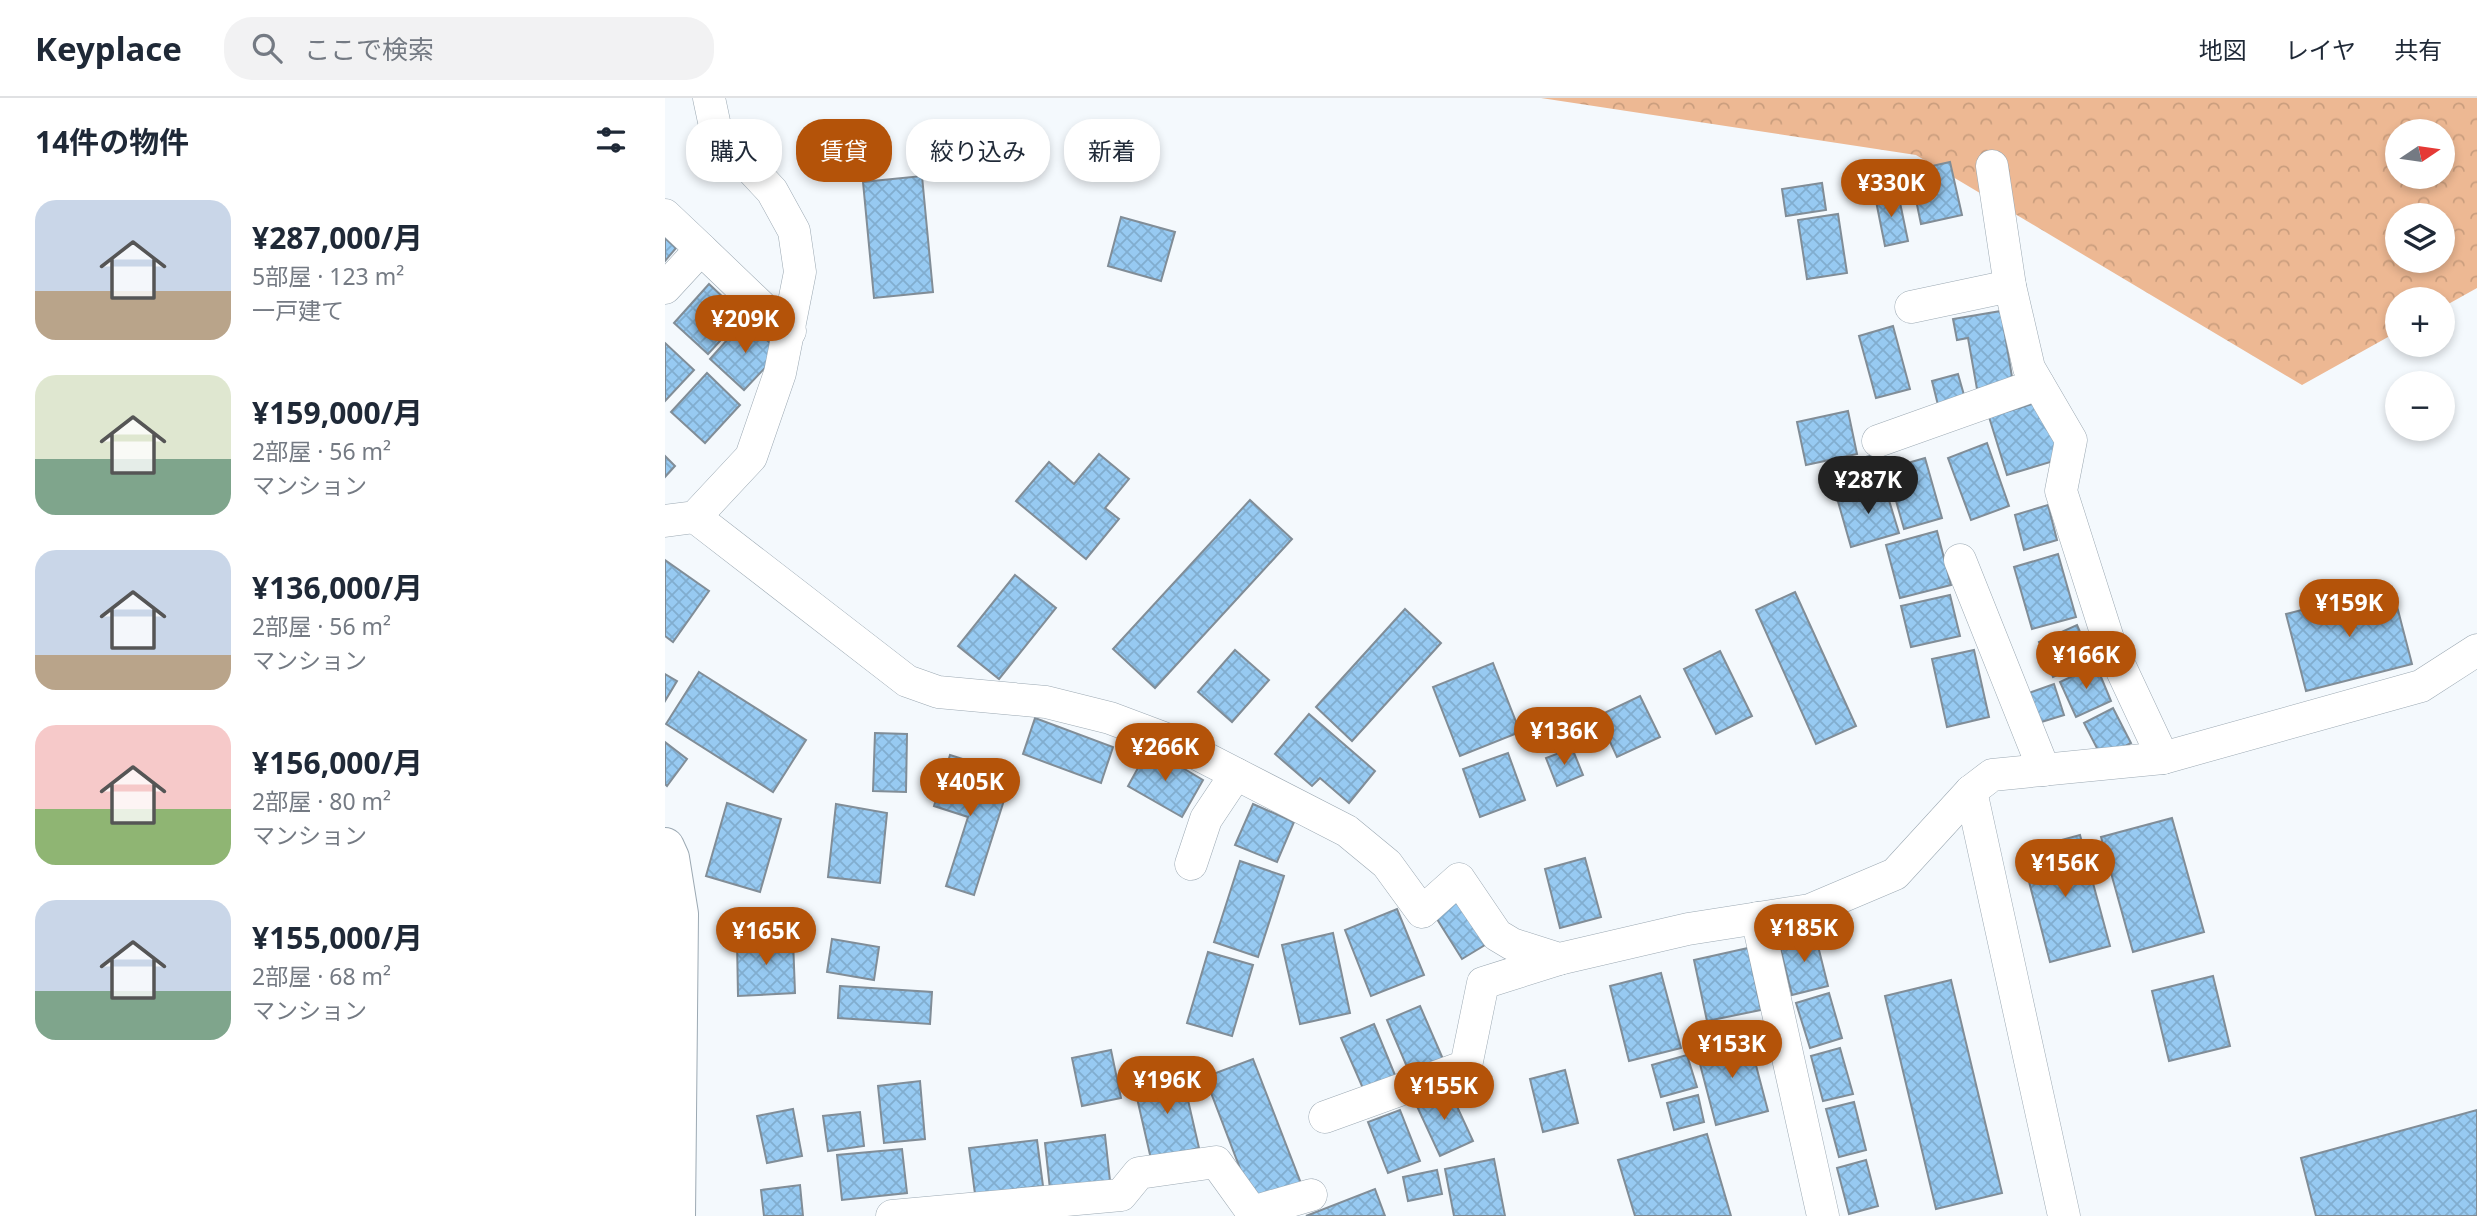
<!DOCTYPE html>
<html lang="ja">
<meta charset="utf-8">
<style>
:root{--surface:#fff;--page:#f2f2f3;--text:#1f2937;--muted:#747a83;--line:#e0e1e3;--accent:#b45309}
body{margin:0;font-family:"Noto Sans","Noto Sans JP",sans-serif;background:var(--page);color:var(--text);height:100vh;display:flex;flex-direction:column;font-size:26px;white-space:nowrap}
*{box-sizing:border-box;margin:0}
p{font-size:23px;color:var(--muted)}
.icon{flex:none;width:38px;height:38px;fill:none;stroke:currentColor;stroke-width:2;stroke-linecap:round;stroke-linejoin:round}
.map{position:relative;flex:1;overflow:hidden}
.side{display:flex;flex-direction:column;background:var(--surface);width:665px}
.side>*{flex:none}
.banner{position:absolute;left:21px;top:21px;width:665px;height:63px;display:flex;gap:14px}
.needle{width:46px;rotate:77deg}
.controls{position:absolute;left:1720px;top:21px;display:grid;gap:14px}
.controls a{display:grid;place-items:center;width:70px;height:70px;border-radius:50%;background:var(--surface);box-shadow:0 4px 10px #0003;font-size:35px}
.price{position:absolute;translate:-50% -60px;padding:0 16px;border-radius:24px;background:var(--accent);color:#fff;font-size:23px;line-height:46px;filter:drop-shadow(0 2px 4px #0008)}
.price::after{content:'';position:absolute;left:50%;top:42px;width:21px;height:16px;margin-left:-10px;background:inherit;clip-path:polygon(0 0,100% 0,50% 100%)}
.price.active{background:#222;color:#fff}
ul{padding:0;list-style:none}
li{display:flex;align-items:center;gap:21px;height:175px;padding:0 35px}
li span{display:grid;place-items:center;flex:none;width:196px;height:140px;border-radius:21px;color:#555}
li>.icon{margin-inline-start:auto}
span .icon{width:84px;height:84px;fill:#fffc;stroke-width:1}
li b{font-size:30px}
h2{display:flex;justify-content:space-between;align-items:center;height:84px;padding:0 35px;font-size:30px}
.tag{padding:0 24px;border-radius:28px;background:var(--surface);box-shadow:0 4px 10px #0003;font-size:24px;line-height:63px}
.tag.active{background:var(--accent);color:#fff}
header{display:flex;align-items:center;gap:42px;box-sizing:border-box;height:98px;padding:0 35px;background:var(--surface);border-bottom:2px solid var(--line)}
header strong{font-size:33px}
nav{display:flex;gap:38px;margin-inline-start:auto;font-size:24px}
.search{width:490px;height:63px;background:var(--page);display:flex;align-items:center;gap:18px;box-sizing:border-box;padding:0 24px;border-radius:28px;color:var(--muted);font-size:26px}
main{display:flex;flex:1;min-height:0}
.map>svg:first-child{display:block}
.forest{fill:url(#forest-crowns);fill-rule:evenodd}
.building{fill:url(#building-cross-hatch);stroke:#818d97;stroke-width:2}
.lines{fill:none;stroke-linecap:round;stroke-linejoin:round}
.minor-casing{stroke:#9ca9b3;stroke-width:33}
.major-casing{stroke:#9ca9b3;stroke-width:40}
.minor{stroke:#fff;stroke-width:32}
.major{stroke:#fff;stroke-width:38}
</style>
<header>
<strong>Keyplace</strong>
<div class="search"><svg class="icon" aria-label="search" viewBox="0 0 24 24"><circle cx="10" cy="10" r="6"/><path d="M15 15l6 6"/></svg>ここで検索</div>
<nav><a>地図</a><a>レイヤ</a><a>共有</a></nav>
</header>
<main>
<section class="side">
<h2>14件の物件<svg class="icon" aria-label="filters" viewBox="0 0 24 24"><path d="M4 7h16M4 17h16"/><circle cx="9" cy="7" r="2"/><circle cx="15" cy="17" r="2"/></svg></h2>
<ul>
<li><span style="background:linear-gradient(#c9d6e8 65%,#b9a48a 0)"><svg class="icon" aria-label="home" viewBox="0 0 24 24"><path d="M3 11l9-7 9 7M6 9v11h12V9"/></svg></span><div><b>¥287,000/月</b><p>5部屋 · 123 m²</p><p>一戸建て</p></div></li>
<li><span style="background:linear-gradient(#dfe7d0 60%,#7fa58c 0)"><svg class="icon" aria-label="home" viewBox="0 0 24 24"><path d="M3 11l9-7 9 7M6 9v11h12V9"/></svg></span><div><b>¥159,000/月</b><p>2部屋 · 56 m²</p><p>マンション</p></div></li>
<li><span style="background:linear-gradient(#c9d6e8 75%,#b9a48a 0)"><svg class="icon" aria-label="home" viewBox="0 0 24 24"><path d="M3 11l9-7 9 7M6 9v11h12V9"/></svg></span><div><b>¥136,000/月</b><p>2部屋 · 56 m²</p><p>マンション</p></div></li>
<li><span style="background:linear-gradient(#f6c9c9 60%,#8fb573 0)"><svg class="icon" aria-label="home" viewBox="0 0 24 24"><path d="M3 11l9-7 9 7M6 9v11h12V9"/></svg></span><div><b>¥156,000/月</b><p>2部屋 · 80 m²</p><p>マンション</p></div></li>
<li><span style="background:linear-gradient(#c9d6e8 65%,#7fa58c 0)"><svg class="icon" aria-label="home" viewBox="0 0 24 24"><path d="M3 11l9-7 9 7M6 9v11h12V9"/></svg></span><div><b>¥155,000/月</b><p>2部屋 · 68 m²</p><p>マンション</p></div></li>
</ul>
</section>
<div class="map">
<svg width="1812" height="1118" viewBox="0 0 1812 1118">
<defs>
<pattern id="forest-crowns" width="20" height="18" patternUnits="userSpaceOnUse" patternTransform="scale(1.75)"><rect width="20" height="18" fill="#edb893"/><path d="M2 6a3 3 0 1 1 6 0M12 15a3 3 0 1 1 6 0" fill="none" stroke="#ca9e7e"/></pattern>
<pattern id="building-cross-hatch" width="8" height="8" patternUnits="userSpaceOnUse" patternTransform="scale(1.75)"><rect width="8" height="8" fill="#97caf2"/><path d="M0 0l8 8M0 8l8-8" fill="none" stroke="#81adcf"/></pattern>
</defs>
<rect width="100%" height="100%" fill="#f4f9fd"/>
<path class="forest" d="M876,0H1812V190L1778,209V201H1732V234L1637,287L1251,57ZM1732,33H1778V79H1732ZM1732,117H1778V163H1732Z"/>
<g class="building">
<path d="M1285,64L1297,117L1256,126L1245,73Z"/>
<path d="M257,78L268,194L209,200L198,84Z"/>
<path d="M1157,85L1161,112L1121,118L1117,91Z"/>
<path d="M1233,95L1243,143L1220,148L1210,98Z"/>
<path d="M1173,116L1182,175L1142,181L1133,122Z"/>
<path d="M456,119L510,134L496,183L443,168Z"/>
<path d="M0,140L11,150L0,163Z"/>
<path d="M44,186L78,218L43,256L9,225Z"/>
<path d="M1336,213L1348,285L1312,291L1303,240L1292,242L1288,221Z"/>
<path d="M80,222L115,254L79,292L45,261Z"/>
<path d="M1228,228L1245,291L1211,300L1194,238Z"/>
<path d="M0,245L29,272L0,303Z"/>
<path d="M42,275L75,307L40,345L6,314Z"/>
<path d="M1293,276L1301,304L1274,311L1267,283Z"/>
<path d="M1377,303L1395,361L1342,377L1324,319Z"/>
<path d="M1183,313L1192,356L1141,367L1132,324Z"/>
<path d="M1322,345L1344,408L1306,422L1283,360Z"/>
<path d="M434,356L464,381L440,410L454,421L421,461L351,403L384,364L409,386Z"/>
<path d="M0,358L10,368L0,379Z"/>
<path d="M1205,358L1211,379L1174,389L1168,367Z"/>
<path d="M1260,360L1277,420L1239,431L1222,371Z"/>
<path d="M1219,386L1234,435L1186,449L1172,400Z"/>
<path d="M585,402L627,441L490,590L448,551Z"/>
<path d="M1383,407L1392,442L1359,452L1350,417Z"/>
<path d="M1272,433L1286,487L1235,500L1221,447Z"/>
<path d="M1393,456L1411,519L1367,531L1349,469Z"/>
<path d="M0,462L44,493L8,544L0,538Z"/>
<path d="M350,477L391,510L334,581L293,548Z"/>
<path d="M1727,489L1747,566L1641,593L1621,516Z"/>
<path d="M1130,494L1191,628L1151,646L1091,512Z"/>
<path d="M1285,497L1295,538L1246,549L1236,508Z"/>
<path d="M740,511L776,545L687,643L651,609Z"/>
<path d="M1412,527L1427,562L1388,579L1374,544Z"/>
<path d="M570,552L604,582L567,624L533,594Z"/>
<path d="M1309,552L1324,619L1282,629L1267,561Z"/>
<path d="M1055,553L1087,618L1051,636L1019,571Z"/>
<path d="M828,565L855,634L795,658L768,589Z"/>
<path d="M1431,567L1446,603L1411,619L1395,584Z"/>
<path d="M34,574L141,642L108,694L1,626Z"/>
<path d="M0,576L12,583L0,603Z"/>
<path d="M1389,586L1399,617L1370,626L1361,596Z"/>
<path d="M975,598L995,639L952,659L933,618Z"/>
<path d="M1448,610L1466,645L1437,660L1419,625Z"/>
<path d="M644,616L710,673L684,705L655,680L647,688L610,656Z"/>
<path d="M370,620L448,649L436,685L358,656Z"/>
<path d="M210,635L242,636L241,694L208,693Z"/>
<path d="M0,644L22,661L2,688L0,686Z"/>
<path d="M484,650L538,682L517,719L463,688Z"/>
<path d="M907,650L918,677L892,688L881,660Z"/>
<path d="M843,655L860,702L815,719L798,671Z"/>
<path d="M285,657L329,671L322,690L341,696L309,797L281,788L303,719L269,708Z"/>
<path d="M62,705L116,721L95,794L41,778Z"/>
<path d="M171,706L222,715L215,785L163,779Z"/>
<path d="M588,706L629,724L612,764L570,747Z"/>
<path d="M1507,720L1539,834L1468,854L1436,739Z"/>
<path d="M1415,737L1445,848L1385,864L1356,753Z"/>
<path d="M920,760L936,819L895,830L880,771Z"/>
<path d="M575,763L619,778L593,859L549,844Z"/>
<path d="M791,799L820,847L797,861L767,813Z"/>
<path d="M732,811L759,877L706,898L680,832Z"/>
<path d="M668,835L685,915L635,926L617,847Z"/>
<path d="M1150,836L1163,888L1127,897L1114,845Z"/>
<path d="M128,841L130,895L73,898L72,843Z"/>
<path d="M167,841L214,849L209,882L162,874Z"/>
<path d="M1083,850L1096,912L1042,923L1029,862Z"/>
<path d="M543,854L588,867L567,938L522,925Z"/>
<path d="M996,875L1016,950L964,963L945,888Z"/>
<path d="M1548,878L1565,948L1504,963L1487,893Z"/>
<path d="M1286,882L1337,1095L1271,1111L1220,898Z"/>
<path d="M175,888L267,894L265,926L173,920Z"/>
<path d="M1164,895L1177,940L1145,950L1131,905Z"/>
<path d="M755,908L778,961L745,976L722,922Z"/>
<path d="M709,926L732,982L700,995L676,940Z"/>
<path d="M1083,937L1103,1013L1051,1027L1031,951Z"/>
<path d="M1175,950L1188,996L1158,1003L1146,958Z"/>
<path d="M446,952L456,1000L417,1008L407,960Z"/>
<path d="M1022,957L1032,989L996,999L987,967Z"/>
<path d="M588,961L637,1088L589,1107L540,979Z"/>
<path d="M900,972L913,1025L878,1034L865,981Z"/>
<path d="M517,976L534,1050L486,1061L469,987Z"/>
<path d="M255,983L260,1041L219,1045L213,988Z"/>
<path d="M783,989L808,1043L775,1058L750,1004Z"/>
<path d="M1033,997L1039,1024L1009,1032L1002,1005Z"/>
<path d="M1189,1004L1201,1052L1174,1059L1161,1011Z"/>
<path d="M128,1011L137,1058L102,1065L92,1018Z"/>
<path d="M735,1012L755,1063L723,1075L703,1024Z"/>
<path d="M1812,1012V1118H1651L1636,1060Z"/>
<path d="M195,1014L199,1048L163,1053L158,1018Z"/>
<path d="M1042,1036L1066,1118H970L953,1062Z"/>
<path d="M440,1037L445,1083L385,1091L380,1045Z"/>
<path d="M372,1042L378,1088L310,1096L304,1050Z"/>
<path d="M237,1051L242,1095L177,1102L172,1057Z"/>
<path d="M829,1061L840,1118H789L780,1071Z"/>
<path d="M1201,1062L1213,1108L1184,1116L1172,1070Z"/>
<path d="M772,1072L777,1096L743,1103L738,1079Z"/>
<path d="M135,1087L138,1118H99L96,1092Z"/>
<path d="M710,1091L720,1118H641Z"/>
</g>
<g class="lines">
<g class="minor-casing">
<g id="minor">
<path d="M1327,68L1345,188L1364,270L1406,342L1396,393L1445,547L1498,660"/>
<path d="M0,117L36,151"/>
<path d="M0,190L36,151L106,218L125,233"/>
<path d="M1246,209L1345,188"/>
<path d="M1213,343L1373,286"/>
<path d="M30,419L242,583L273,594L381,604L445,620L509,644L682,733L722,766L757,814L794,781L832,837L847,846L894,861L1023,831L1145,812L1230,776L1306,693L1327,677L1498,660L1756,588L1812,552"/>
<path d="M0,423L30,419L86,359L115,275L135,174L129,133L107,93L51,33L44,0"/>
<path d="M1295,462L1379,672"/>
<path d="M1306,693L1399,1118"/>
<path d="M526,766L541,721L571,676"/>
<path d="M1092,820L1158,1118"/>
<path d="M660,1019L801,968L818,885L894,861"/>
<path d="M227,1118L456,1097L474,1075L551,1064L587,1114L646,1097"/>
</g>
</g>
<g class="major-casing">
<path id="major" d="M0,749L5,760L14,816L11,1118"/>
</g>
<use href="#minor" class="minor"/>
<use href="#major" class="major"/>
</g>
</svg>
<div class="controls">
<a><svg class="needle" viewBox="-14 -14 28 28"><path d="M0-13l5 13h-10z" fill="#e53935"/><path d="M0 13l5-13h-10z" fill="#747a83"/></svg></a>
<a><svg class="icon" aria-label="layers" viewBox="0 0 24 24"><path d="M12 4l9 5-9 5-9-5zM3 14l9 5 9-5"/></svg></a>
<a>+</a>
<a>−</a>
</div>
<b class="price" style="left:1226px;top:121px">¥330K</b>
<b class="price" style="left:80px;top:257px">¥209K</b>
<b class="price active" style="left:1203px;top:418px">¥287K</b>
<b class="price" style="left:1684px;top:541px">¥159K</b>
<b class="price" style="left:1421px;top:593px">¥166K</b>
<b class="price" style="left:899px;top:669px">¥136K</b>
<b class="price" style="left:500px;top:685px">¥266K</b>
<b class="price" style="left:305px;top:720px">¥405K</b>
<b class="price" style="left:1400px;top:801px">¥156K</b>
<b class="price" style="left:1139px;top:866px">¥185K</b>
<b class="price" style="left:101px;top:869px">¥165K</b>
<b class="price" style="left:1067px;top:982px">¥153K</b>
<b class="price" style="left:502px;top:1018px">¥196K</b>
<b class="price" style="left:779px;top:1024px">¥155K</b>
<div class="banner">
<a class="tag">購入</a>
<a class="tag active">賃貸</a>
<a class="tag">絞り込み</a>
<a class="tag">新着</a>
</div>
</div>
</main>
